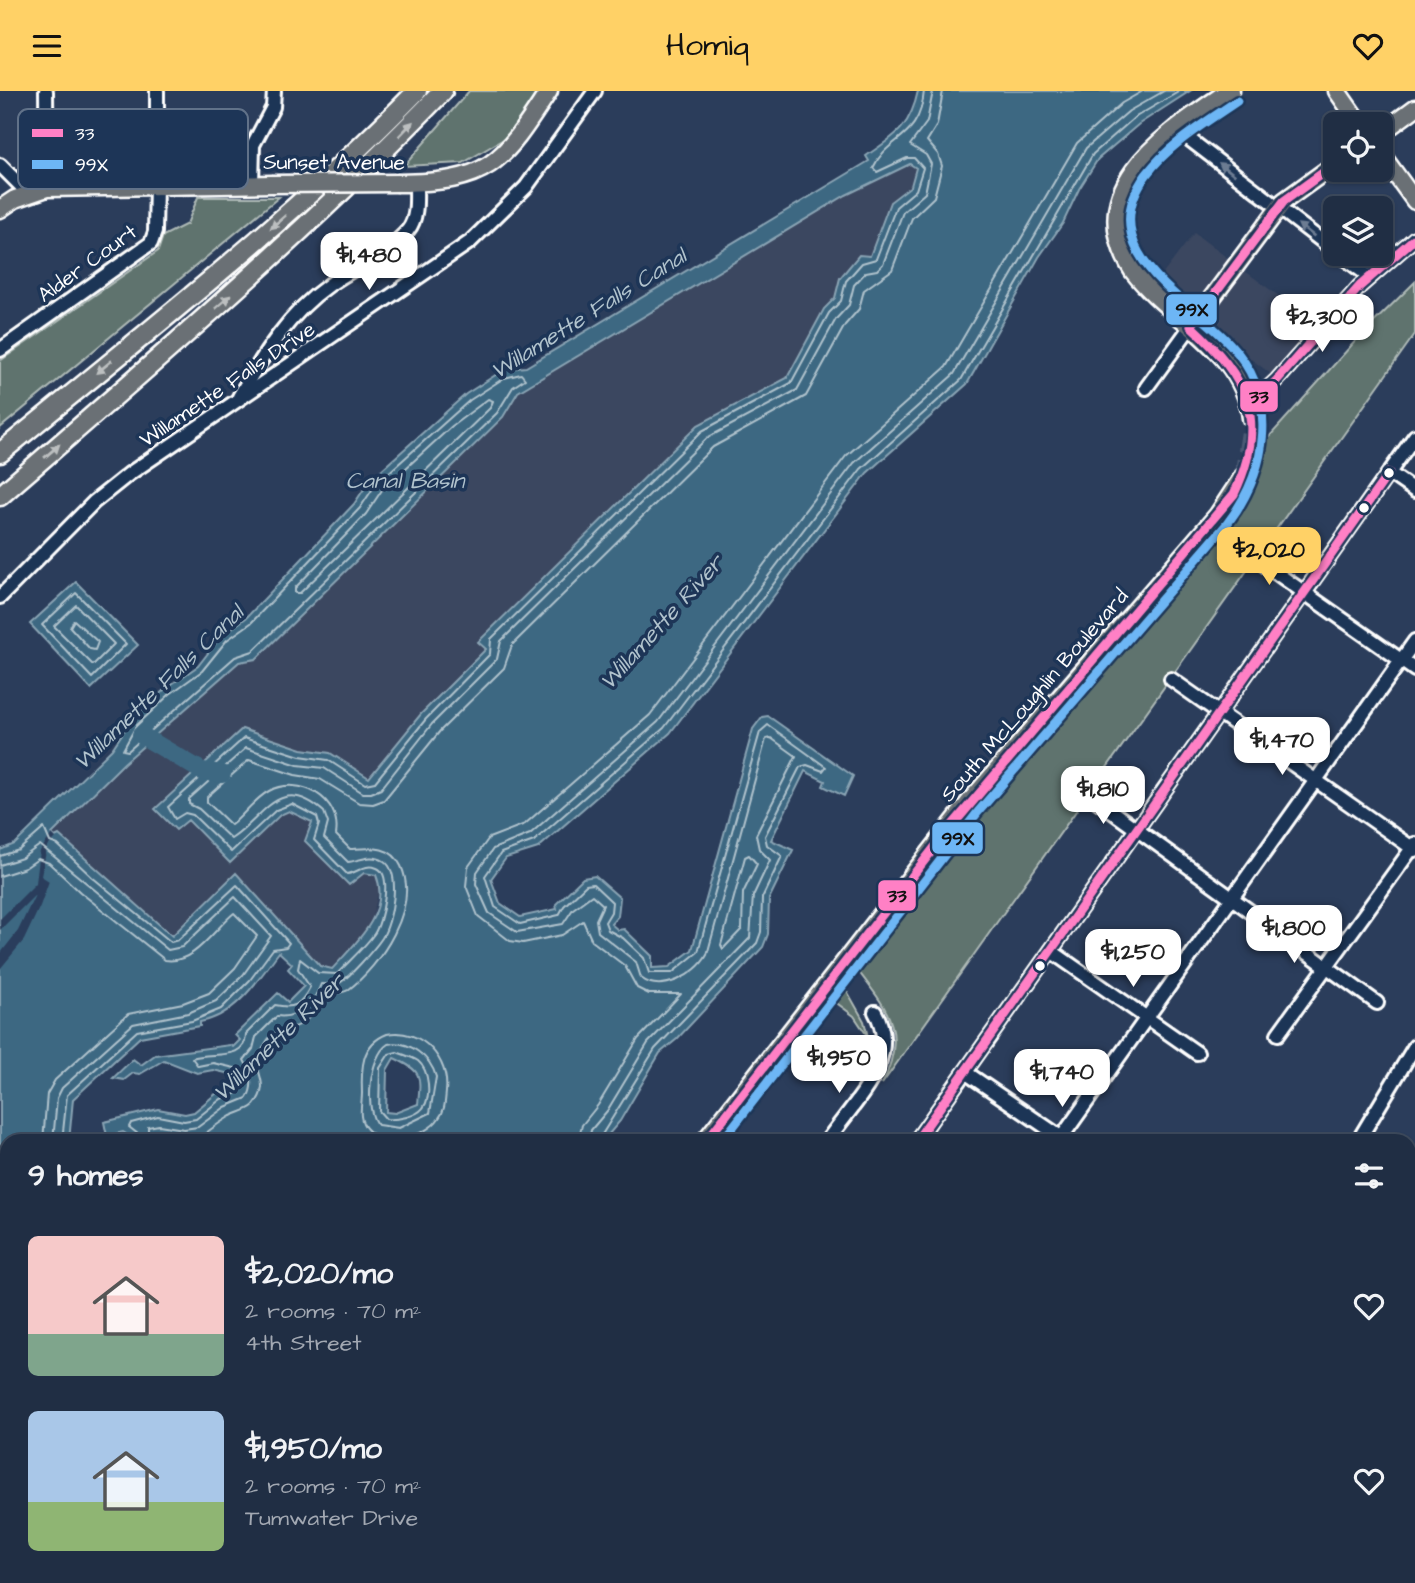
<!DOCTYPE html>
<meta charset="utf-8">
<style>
:root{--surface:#202e44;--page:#28364b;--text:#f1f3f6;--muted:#a2a8b2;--line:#3d4a5d;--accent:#ffd166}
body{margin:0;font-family:"Architects Daughter",sans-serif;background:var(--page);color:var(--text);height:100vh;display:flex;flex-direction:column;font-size:26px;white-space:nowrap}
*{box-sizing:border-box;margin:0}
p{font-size:23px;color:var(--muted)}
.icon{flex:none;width:38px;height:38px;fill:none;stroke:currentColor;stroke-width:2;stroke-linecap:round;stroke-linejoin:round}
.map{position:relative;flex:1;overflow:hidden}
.drawer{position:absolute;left:0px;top:1043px;width:1416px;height:450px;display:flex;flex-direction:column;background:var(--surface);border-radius:21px 21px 0 0;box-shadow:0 2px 5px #0004,0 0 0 2px var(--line)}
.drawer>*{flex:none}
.buttons{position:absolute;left:1323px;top:21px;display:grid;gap:14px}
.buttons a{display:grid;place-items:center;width:70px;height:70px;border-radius:10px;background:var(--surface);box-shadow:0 2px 5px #0004,0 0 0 2px var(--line);font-size:35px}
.price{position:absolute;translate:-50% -60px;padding:0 16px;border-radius:14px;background:#fff;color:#222;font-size:23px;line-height:46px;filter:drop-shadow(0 2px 4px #0008)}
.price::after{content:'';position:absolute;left:50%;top:42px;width:21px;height:16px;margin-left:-10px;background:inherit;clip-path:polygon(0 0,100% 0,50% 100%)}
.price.active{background:var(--accent);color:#111}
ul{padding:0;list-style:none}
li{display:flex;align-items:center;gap:21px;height:175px;padding:0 28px}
li span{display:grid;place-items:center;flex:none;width:196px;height:140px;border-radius:10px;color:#555}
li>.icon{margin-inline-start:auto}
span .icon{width:84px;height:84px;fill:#fffc;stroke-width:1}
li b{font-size:30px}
h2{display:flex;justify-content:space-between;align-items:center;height:84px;padding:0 28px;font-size:30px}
header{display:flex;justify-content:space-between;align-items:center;height:91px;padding:0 28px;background:var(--accent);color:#111;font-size:32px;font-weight:600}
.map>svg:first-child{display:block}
.built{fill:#3b4760}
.green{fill:#5e736e;stroke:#aeb9b6;stroke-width:2}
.water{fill:#3c6882;stroke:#8aa4b4;stroke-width:2;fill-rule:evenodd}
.pier{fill:#2b3d5b}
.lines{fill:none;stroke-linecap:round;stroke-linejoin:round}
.shore{stroke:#b1c3cd;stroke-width:2}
.river{stroke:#3c6882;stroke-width:18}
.highway-tunnel{stroke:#4b5a74;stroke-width:18;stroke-dasharray:18 9;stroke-linecap:butt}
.minor-casing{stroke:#fff;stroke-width:18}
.major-casing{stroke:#fff;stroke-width:21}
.highway-casing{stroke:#fff;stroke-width:23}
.minor{stroke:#1d3557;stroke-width:12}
.major{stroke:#6a7074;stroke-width:16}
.highway{stroke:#6a7074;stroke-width:18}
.major-bridge-casing{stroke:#fff;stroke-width:21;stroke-linecap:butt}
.major-bridge{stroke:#6a7074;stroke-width:16}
.bus-1-casing{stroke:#1d3557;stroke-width:14}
.bus-2-casing{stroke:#1d3557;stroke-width:14}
.bus-1{stroke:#ff80c5;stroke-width:9}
.bus-2{stroke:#6db6f5;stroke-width:9}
.oneway{fill:#bcbfc0}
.oneway2{fill:#6c7c92}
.bus-dot{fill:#fff;stroke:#1d3557;stroke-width:2.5}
.labels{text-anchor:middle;stroke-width:7;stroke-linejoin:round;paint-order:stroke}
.street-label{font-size:21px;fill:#fff;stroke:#1d3557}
.water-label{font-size:23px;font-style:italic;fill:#b1c3cd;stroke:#1d3557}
.key{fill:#1d3557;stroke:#617289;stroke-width:2}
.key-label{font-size:19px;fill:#fff}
.line-badge{stroke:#1d3557;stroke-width:2.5}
.pale-badge-label{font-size:19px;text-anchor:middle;font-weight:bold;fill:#111}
</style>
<header><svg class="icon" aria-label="menu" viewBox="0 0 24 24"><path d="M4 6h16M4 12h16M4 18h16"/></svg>Homiq<svg class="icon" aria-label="heart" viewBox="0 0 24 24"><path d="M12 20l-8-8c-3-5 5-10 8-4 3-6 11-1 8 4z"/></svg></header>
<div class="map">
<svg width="1415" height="1492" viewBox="0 0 1415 1492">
<rect width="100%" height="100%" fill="#2b3d5b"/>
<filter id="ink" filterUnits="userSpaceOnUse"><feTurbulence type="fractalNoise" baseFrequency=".0143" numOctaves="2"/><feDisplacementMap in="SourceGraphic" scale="14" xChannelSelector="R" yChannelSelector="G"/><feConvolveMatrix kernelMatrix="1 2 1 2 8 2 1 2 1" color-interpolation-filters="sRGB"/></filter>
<g filter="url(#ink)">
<g class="built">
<path d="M910,73L917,77L911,95L890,111L870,165L840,187L835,207L824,218L787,287L698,334L478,550L486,558L421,623L369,688L330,662L302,658L242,638L187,728L230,772L280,724L289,720L312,731L305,750L348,794L364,782L376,783L380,794L370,837L332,878L320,875L236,782L172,845L59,745L56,747L52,743L120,676L239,571L256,568L503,326L518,301L846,104Z"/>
<path d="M1194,142L1315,232L1271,283L1207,235L1159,188Z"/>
</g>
<g class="green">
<path d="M469,0H540L512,43L463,72L404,75Z"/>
<path d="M198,106H279L0,337V270L158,160L163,145L187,133Z"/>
<path d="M1415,191V243L882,993C909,939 886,917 855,876L926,783L1232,427L1251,395L1260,356L1359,246Z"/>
<path d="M842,891L864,930L868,946L854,925L830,907Z"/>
<path d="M1415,1145V1319L1409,1323V1146Z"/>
<path d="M350,1486H402L409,1491L442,1486H1231L1226,1492H344Z"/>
</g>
<g class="water">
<path d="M918,0H1190L1139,33L1098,68L1079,98L1063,132L1039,166L967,293L867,382L670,642L538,757L506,767L491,788L500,812L520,826L557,818L556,813L583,787L595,785L620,807L618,825L611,833L618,839L624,838L652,865V877L669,876L692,859L753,638L762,626L768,625L853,685L844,705L823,695L825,690L805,680L771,749L793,759L769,808L768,843L763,856L677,948L660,962L620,1030L603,1050H137L123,1041L107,1045L104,1031L158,1018L185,1023L194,1021L217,1002L236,996L235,984L213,979L197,982L164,969L140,983L133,982L124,989L113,987L133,968L141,974L155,964L230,954L233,956L240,949L235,944L278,902L288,911L304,895L288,878L292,873L279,861C258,889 236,925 200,931V935L140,946L73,1008L69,1050H7V1486H221L215,1492H0V759L15,753L112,658L130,631L166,597L198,575L222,544L246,527L354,413L370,389L466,303L505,278L526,276L869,70L866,65C896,44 910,37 918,0ZM910,73L916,77L911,95L890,111L870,165L859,164L840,187L835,207L824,218L787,287L698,334L478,551L486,558L421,623L369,687L330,662L302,658L242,638L155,718L176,739L188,729L230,772L280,724L289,720L312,731L305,750L349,794L364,782L376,784C391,821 355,853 332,878L320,875L236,782L172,845L59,744L55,746L52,743L124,672L239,571L256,568L503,326L518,301L846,104ZM394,967C422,980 421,984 418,1013L395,1022L386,1021L387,979Z"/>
<path d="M76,491L138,554L91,598L30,533Z"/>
</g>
<path class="pier" d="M52,743L56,747L47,756L41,785L49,790L40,815L24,849L0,878V863L18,840L35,804L0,839V828L36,792L40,760Z"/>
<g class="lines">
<g class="shore">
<path d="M521,283L525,288L513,296L497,322L253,560L235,566L128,660L123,659L136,635L170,603L202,580L227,549L251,532L360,417L376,393L470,309L504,287Z"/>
<path d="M488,308L493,310L490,317L300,502H295V497L366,423L382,399L452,335Z"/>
<path d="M76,502L126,553L92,587L42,534Z"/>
<path d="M76,514L114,553L93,574L54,535Z"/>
<path d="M74,529L98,551L95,559L90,558L70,536Z"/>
<path d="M749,764L757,773L743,802L742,838L723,858L721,854L745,766Z"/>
<path d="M0,765L19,759L44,737L50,751L58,754L92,786L171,851L178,849L237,794L289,852L286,856L273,858L250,889L221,918L192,930L137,940L67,1004L62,1050"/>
<path d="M0,774L22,767L40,754L168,859L182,856L235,806L271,845L243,884L216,910L188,922L133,933L62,997L57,1007L53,1050"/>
<path d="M0,785L25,777L38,768L49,772L80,801L165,869C194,874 214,838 234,822L257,845L235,877L209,902L183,912L128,923L55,989L47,1003L43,1050"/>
<path d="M387,943C422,936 450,969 446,1001C445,1010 445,1020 439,1027C427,1046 383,1057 367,1038C357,1027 362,1015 362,1002C361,978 361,953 387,943Z"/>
<path d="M388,953C409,949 431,966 436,986L430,1022L399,1037L378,1034C364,1021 369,965 388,953Z"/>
<path d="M397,961C404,964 412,966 418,970C429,979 432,1006 423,1017C416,1026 396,1029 386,1028L379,1020L380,977L389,963Z"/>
<path d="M139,1050L138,1043L129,1036L131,1032L158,1025L184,1030L196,1028L221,1008L240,1001L242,985L239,978L213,972L198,975L192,967C211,960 246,971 246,943L275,914C294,918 300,915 310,896L298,878L300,868L318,882L337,883C349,870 364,857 374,843C382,832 393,783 377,777C364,772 358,782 347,783L314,749L319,733L317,726L292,713L276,719L231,761L193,724L185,722L175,728L168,716L244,647L300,665L328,669L365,693L375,691L426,628L490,563L491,548L702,340L791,292L829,222L841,210L846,190L862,172L876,168L896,116L916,99L923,77L914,67H907L877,81L873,77C888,44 920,50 924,0"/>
<path d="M148,1050V1036L159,1034L184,1038L198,1036L225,1016L247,1007C255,994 251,981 244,969L253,958L256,946L277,925C298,928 314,912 321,893C326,893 332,894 337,893C347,890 376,856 382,847C392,832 402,782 384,770C371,762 359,770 348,771L324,747L328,732L324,721C279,681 264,727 231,748L199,718L189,713V708L246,657L298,674L324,677L363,702H371L381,698L432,633L497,568L501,550L707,347L797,299L836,228L849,214L854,194L866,181L877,179L883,173L903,121L925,102L931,73L926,64L910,54L927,31L933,0"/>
<path d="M159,1050L162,1044C207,1052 194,1047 229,1026C237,1021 246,1021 254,1014C271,993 255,983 258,969C259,965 265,953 267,950C277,934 290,941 303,932C313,925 319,911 328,905C333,901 342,903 348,899C381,874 420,816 401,775C391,753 369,757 350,758L336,744C342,707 300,684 269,700C254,708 244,724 231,734L207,711V706L249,669L295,684L320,688L359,712L373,713L384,709L440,640L504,577L512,554L713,356L806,305L845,234L859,218L864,199L892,179L912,127L934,106L942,75L938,63L927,50L937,34L943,0"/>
<path d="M578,1050L582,1034L598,1014L638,948L681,903H649L637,897L625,875L592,850L583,830L562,844L523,852L510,850L478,825L466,795L468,776L489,747L525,733L650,624L846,365L946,276L1077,52L1122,12L1143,0"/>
<path d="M589,1050L591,1039L607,1020L648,952L750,847L753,805L770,769L759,758L756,744L796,665L771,647L766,648L707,864C696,884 661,903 641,887L636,871L598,841L596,829L603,814L592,804L573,818L563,833L517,841L489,822L476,793L477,781L493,758L530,743L658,631L854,372L954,283L1086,57L1129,20L1164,0"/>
<path d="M598,1050L655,958L757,852L761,841L762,807L782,765L767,754L765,745L800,676L807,674L823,680L826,676L768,634L760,641L698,861L672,882H649L644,867L623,847L608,839L605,831L611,821L612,811L593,793L586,794L564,815L559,824L520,833L495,816L485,785L501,762L534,750L664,637L861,378L961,289L1093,63L1134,27L1180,0"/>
</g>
<path class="river" d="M141,644L202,680L222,683"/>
<path class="highway-tunnel" d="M1243,387L1252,327"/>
<g class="minor-casing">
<g id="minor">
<path d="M46,0L47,97"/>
<path d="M1176,38L1335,160"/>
<path d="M157,39V0"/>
<path d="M0,74L28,102"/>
<path d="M252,93L253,54L273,16L274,0"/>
<path d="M1339,163L1370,186"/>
<path d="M0,259L151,152L155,141L156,94"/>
<path d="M1146,297L1191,235"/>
<path d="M239,306C263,264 289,222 329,194C351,178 392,159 408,139C418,127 416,107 416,92"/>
<path d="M1250,314L1277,289L1360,195L1415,147"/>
<path d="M1389,382L1415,400"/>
<path d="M1252,465L1415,579"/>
<path d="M0,506L94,411L129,383L470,151L526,96L595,0"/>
<path d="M1171,588L1415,759"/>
<path d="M1089,704L1377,912"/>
<path d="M1051,860L1197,962"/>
<path d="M1278,943L1415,753"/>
<path d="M965,981L1062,1047"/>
<path d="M827,1050C852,1013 903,968 875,921"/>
<path d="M916,1050L1415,345"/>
<path d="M1059,1050L1415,550"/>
<path d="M1358,1050L1415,955"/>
<path d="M1409,1094L1415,1098"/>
<path d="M1409,1474L1415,1469"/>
<path d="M774,1492L778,1486"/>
<path d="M1383,1492L1392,1486"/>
</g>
</g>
<g class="major-casing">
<g id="major">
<path d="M1337,0L1360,33"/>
<path d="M1381,42L1415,17"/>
<path d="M1381,63L1415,110"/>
<path d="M398,92C489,91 501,74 549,0"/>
<path d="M0,118L15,108L47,97L272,93"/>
<path d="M1191,235L1284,110L1335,73"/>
<path d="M628,1492L629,1486"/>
</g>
</g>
<g class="highway-casing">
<g id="highway">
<path d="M1230,0C1170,42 1080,95 1134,180C1173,230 1244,258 1252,327"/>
<path d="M0,362C142,245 288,132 417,0"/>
<path d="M0,405C151,274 304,144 443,0"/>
<path d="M706,1050L969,713L1218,425L1243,387"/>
<path d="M310,1492L316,1486"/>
</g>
</g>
<use href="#minor" class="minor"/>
<use href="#major" class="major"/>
<use href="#highway" class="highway"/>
<g class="major-bridge-casing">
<path id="major-bridge" d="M272,93L398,92"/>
</g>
<use href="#major-bridge" class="major-bridge"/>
<g class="bus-1-casing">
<g id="bus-1">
<path d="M1250,314L1277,289L1360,195L1415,147"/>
<path d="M706,1050L945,743L1234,403C1269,330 1248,287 1191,235L1284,110L1335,73"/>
<path d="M916,1050L1389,382"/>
</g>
</g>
<g class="bus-2-casing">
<path id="bus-2" d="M722,1050L978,721L1227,433C1268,379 1280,306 1230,253C1187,207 1091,160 1146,84C1170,52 1205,32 1237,10"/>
</g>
<use href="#bus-1" class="bus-1"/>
<use href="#bus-2" class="bus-2"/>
</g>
<defs><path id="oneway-solid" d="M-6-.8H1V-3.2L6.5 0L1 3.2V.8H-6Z" transform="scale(1.75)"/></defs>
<g class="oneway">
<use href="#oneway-solid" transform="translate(406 38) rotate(-46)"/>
<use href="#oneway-solid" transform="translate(278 131) rotate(139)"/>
<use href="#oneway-solid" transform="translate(223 211) rotate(-41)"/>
<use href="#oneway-solid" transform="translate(104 276) rotate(141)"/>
<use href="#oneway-solid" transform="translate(52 360) rotate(-41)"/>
</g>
<g class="oneway2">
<use href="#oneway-solid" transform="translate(1227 78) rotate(-142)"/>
<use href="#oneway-solid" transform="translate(1306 139) rotate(-143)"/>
</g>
</g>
<g class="bus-dot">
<circle cx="1389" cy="382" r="6"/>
<circle cx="1364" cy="417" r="6"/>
<circle cx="1040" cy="875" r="6"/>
</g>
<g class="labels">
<g class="street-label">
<text x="334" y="78">Sunset Avenue</text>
<text transform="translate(87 172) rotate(-36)" y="7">Alder Court</text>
<text transform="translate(227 293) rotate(-34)" y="7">Willamette Falls Drive</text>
<text transform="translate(1034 604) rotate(-49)" y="7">South McLoughlin Boulevard</text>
</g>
<g class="water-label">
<text transform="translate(588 222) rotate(-32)" y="8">Willamette Falls Canal</text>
<text x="405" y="397">Canal Basin</text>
<text transform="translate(661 531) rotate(-48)" y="8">Willamette River</text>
<text transform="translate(158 596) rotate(-44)" y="8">Willamette Falls Canal</text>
<text transform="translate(278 946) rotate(-44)" y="8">Willamette River</text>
</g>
</g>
<rect x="18" y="18" width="230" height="80" rx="10" class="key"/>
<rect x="32" y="38" width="31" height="8" fill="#ff80c5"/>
<rect x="32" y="69" width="31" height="9" fill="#6db6f5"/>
<g class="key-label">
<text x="75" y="49">33</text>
<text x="75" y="80">99X</text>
</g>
<g class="line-badge">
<rect x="1165" y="202" width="53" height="33" rx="7" fill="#6db6f5"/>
<rect x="1239" y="289" width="40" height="33" rx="7" fill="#ff80c5"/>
<rect x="931" y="730" width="53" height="34" rx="7" fill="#6db6f5"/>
<rect x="877" y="788" width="40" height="33" rx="7" fill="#ff80c5"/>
</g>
<g class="pale-badge-label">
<text x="1192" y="225">99X</text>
<text x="1259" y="312">33</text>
<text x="958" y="754">99X</text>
<text x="897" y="811">33</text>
</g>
</svg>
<div class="buttons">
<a><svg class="icon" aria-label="locate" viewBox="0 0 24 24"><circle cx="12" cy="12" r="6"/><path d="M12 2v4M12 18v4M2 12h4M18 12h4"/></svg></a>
<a><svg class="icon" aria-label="layers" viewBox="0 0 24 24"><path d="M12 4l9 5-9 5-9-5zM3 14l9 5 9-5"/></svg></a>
</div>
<b class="price" style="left:369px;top:201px">$1,480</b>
<b class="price" style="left:1322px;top:263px">$2,300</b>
<b class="price active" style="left:1269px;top:496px">$2,020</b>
<b class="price" style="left:1282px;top:686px">$1,470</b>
<b class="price" style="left:1103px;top:735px">$1,810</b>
<b class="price" style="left:1294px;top:874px">$1,800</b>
<b class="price" style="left:1133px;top:898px">$1,250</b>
<b class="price" style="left:839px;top:1004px">$1,950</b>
<b class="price" style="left:1062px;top:1018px">$1,740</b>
<section class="drawer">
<h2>9 homes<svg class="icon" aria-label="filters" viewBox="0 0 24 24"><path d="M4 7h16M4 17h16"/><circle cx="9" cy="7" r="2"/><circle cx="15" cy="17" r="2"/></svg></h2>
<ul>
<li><span style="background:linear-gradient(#f6c9c9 70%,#7fa58c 0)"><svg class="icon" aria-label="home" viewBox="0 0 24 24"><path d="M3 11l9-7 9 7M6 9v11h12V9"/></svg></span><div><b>$2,020/mo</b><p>2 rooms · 70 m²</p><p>4th Street</p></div><svg class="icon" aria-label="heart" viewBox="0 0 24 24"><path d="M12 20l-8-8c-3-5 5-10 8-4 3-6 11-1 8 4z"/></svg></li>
<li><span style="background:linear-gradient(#a9c7e8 65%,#8fb573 0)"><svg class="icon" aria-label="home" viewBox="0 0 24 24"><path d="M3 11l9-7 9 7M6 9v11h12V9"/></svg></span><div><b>$1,950/mo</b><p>2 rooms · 70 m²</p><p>Tumwater Drive</p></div><svg class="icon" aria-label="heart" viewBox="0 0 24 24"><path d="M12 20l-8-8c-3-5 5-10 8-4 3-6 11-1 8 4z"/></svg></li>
</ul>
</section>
</div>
